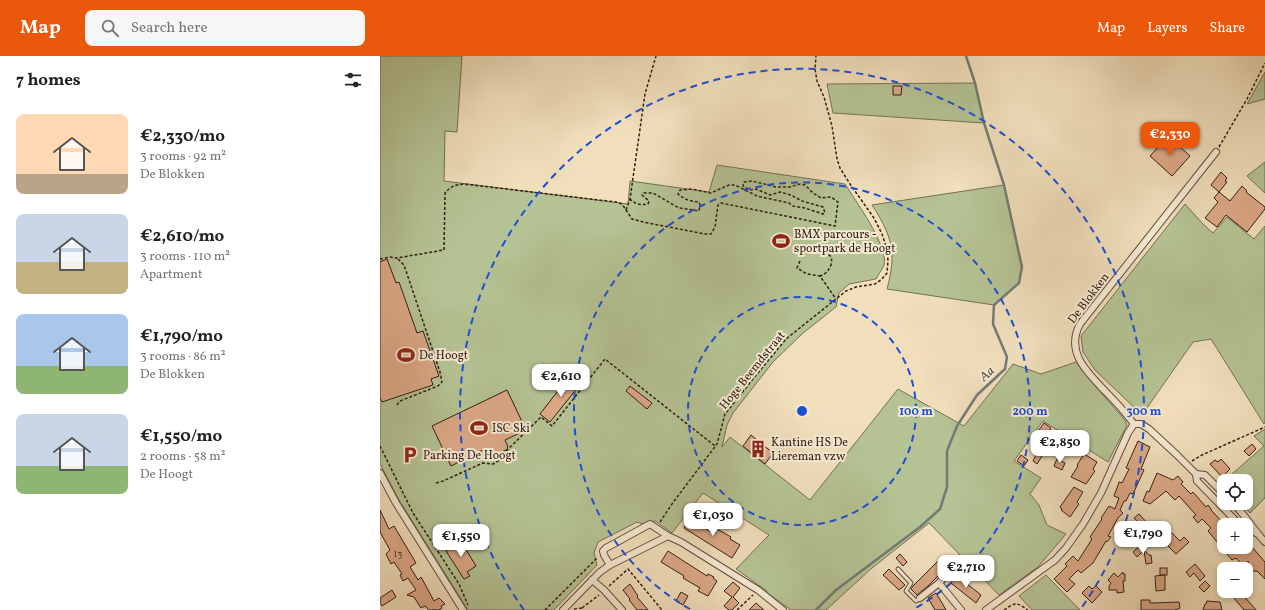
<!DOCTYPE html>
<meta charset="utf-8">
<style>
:root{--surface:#fff;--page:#f6f6f6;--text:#222;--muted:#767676;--accent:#ea580c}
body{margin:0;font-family:Vollkorn,serif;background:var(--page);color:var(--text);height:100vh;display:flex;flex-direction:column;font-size:15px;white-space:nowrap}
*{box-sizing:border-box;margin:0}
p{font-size:13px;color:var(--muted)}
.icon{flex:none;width:22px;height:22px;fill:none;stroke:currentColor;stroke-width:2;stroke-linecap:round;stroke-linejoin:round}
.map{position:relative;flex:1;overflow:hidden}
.drawer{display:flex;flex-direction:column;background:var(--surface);width:380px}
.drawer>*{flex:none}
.fabs{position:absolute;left:837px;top:418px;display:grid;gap:8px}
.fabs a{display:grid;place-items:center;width:36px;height:36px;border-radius:8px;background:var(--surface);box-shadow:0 2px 6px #0003;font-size:20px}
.price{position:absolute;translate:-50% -34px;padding:0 9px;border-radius:8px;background:#fff;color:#222;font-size:13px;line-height:26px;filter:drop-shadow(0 1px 2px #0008)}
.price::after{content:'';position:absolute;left:50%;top:24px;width:12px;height:9px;margin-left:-6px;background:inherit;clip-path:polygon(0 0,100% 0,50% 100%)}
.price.selected{background:var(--accent);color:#fff}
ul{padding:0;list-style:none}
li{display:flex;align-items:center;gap:12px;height:100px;padding:0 16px}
li span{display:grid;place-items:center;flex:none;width:112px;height:80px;border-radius:8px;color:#555}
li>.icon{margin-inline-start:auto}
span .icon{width:48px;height:48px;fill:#fffc;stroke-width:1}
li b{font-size:17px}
h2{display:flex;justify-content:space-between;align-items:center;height:48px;padding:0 16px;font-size:17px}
header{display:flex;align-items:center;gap:24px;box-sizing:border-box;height:56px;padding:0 20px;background:var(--accent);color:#fff}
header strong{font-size:19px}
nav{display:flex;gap:22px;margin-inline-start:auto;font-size:14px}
.search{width:280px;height:36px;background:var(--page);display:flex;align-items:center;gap:10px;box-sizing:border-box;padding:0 14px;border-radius:8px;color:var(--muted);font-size:15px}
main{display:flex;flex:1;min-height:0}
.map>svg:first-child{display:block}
.green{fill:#b5c394;stroke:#747054}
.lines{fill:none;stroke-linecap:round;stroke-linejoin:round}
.stream{stroke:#737b79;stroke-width:2.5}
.building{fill:#dda987;stroke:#321d15}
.service-casing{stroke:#624e3f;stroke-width:5}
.minor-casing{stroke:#624e3f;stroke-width:8}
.path{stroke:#321d15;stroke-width:1.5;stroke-dasharray:3 2;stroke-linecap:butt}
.service{stroke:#f6ead3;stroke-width:3}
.minor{stroke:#f6ead3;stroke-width:6}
.ring{fill:none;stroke:#1d4ed8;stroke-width:2;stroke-dasharray:7 5}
.labels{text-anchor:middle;stroke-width:4;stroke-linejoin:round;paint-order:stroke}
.number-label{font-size:10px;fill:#5d4032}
.poi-label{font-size:12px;fill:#321d15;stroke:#f6ead3;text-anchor:start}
.street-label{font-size:12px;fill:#321d15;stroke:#f6ead3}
.water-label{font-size:13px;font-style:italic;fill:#534c47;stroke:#f6ead3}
.centre{fill:#1d4ed8;stroke:#f6ead3;stroke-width:2}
.ring-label{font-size:12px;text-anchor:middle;font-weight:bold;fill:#1d4ed8;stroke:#f6ead3;stroke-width:4;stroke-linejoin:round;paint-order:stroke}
</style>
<header>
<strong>Map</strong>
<div class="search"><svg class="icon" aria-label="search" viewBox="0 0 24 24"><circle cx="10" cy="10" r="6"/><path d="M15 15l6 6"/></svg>Search here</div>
<nav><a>Map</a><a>Layers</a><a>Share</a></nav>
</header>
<main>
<section class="drawer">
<h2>7 homes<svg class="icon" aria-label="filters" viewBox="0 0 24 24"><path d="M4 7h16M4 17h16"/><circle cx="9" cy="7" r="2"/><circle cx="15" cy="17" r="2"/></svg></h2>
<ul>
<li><span style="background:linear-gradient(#ffd9b3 75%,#b9a48a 0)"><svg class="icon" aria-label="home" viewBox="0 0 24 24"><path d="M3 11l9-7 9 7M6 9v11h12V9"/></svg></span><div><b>€2,330/mo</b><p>3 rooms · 92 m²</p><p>De Blokken</p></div></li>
<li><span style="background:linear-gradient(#c9d6e8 60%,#c2b280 0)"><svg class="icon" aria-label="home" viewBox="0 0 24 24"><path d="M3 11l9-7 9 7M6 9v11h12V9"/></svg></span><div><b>€2,610/mo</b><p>3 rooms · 110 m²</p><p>Apartment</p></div></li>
<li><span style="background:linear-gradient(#a9c7e8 65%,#8fb573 0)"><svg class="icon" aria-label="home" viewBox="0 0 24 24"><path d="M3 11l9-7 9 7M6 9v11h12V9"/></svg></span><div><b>€1,790/mo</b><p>3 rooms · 86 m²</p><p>De Blokken</p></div></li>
<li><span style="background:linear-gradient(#c9d6e8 65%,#8fb573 0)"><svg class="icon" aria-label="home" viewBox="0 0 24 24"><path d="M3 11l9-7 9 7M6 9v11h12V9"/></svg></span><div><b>€1,550/mo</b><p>2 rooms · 58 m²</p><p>De Hoogt</p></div></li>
</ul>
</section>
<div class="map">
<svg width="885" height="554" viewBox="0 0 885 554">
<rect width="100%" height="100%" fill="#f1dfbc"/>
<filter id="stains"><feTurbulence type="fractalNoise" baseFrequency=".005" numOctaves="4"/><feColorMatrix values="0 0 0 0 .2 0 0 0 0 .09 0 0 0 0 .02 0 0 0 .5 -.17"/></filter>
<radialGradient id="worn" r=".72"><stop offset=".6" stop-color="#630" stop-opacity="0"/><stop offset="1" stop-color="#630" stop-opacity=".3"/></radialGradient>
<g class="green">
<path d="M0,0H82L77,76L65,75L64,125L248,148L250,125L329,136L337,109L465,128C475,144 509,191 504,209C502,214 498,219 496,223L469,228L459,237L456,251L423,277L393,306L353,357L347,369L342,391L350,381L430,444L518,333L584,370L633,308L661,318L696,306L716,331L745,364L747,369L728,406L663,365L634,405L661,422L650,438L659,449L667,469L686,478L658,511L619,539L549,467L492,512L446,554H411L386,536L387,535L356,513L389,479L323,437L292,477L275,465L264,468L257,466L218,486L214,497L217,509L174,554H88L19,444L0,408Z"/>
<path d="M885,16V43L867,48Z"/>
<path d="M595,27L604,67L453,57L447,28Z"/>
<path d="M885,106V137L867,120Z"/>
<path d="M624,129L642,211L639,227L614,249L507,233C517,196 512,180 492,149Z"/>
<path d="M805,148L824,169L833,177L847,161L874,183L885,170V366L884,368L831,283L813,286L762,359L715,314L703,296L701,280Z"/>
<path d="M885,373V442L870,457L860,447H866V425H844L884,390L874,380Z"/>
<path d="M666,519L700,554H652L639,540Z"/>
</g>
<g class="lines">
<path class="stream" d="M436,554L456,534L540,471L560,453L567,431V395L577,370L597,339L625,313L627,301L613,268L614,249L639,227L642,211L624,129L604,67L595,27L586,0"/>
</g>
<g class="building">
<path d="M513,30H522L521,39H513Z"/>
<path d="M788,80L810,100L792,120L770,100Z"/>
<path d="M841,116L847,122L845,125L847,126L839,136L850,145L862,130L867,135L866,136L885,151V153L867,176L846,159L837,171L825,162L838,146L834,142L839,136L831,129Z"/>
<path d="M7,203L16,227L19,226L37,277L43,275L59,320L51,323L53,329L2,346L0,342V206Z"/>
<path d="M191,318L202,326L170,366L160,358Z"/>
<path d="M250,330L272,347L267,353L246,335Z"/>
<path d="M127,334L146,374L125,384L128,391L127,392L128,393L109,402L105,393L71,410L52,370Z"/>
<path d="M664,367L671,372L666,378L659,374Z"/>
<path d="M371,379L393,397L385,408L363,390Z"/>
<path d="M678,379L693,390L690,395L674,385Z"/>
<path d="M758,385L770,391L761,413L764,414L753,438L750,437L746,445H744L740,454L743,457L738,462L728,480L731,481L727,486L726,485L713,507L701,517L698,514L689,523L695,528L687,536L674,523L687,510L685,508L693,500L698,505L712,483L710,481L722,463L721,462L729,450L735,453L739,442L734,440L737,432L739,426L742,427L749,413L746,412Z"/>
<path d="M872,388L876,393L869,400L864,395Z"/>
<path d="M657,397L662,400L657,408L653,405Z"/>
<path d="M704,398L717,406L713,413L715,415L706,428L691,421L698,410L697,409Z"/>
<path d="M641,399L648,404L644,410L637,405Z"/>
<path d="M677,403L685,407L682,414L674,410Z"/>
<path d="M841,403L850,413L842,421L830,408L835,404L838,406Z"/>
<path d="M777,417L793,424L798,420L803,426L801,428L811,438L813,436L826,451L828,449L831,453V454L844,468V491H872L885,506V523L877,515H871L868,505L863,510L856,502L852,504L828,475L831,472L822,463L818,467L813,461L816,459L799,440L795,444L786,435L770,448L763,445L767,435L769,436Z"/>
<path d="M694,431L703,436L697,446L699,448L690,461L681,454L682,453L680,451Z"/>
<path d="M0,454L9,473L14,470L36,507L30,511L38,524L41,521L54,545L59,542L65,548L61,550L62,552L59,554H49L45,550L41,552L34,541L27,539L36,534L28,522L23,525L20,519L22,518L14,506L11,508L6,498L10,494L0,476Z"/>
<path d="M313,457L318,461L316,464L321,467L320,469L334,478L337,473L351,481L350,483L360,489L352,502L304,472Z"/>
<path d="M759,458L770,470L765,474L754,462Z"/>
<path d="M792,477L800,485L804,481L809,486L796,498L788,490L790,487L785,483Z"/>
<path d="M79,482L96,510L87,516L90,520L84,523L66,495L71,491L69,488Z"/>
<path d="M760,490L769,499H771L772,507L766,508L764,494L757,501L753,496Z"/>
<path d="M288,495L327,520L328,518L334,521L333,522L337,525L328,540L318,535L320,532L303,522L304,520L281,506Z"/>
<path d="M520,498L527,506L523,510L516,502Z"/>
<path d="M562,501L570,508L548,530L537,539L531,533L533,530Z"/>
<path d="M815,508L825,520L820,525L814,517L810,521L806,516Z"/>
<rect x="780" y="512" width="7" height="7"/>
<path d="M509,513L525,529L519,534L503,519Z"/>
<path d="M743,516V518H745V525H743L744,536L737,537V534H729V530L731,527L728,524L734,517L738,521Z"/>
<path d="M576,519L601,539L596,547L571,527Z"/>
<path d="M785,519V534L776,535L775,520Z"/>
<path d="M825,525L830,530L824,536L819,531Z"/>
<path d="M353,526L360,532L353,541L359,547L352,554H349L344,550L352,541L344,535Z"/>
<path d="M250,528L258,540L257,541L268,554H257L249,544L250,543L243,534Z"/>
<path d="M709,530L712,533L716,530L722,536L712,547L702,537Z"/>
<path d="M12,534L16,541L2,550L0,547V542Z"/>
<path d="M854,535H868L863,539L876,554H864L854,542L858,540Z"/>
<path d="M301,536L308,540L303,549L296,545Z"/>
<path d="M556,537L562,547L566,554H555L548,542Z"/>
<path d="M761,544H770V547H772L799,546L800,552L795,554H761Z"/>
<path d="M827,545L840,546L842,554H823L825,548H826Z"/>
<path d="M376,547L384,554H369Z"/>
</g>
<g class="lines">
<g class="service-casing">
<path id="service" d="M518,513L531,527L526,535L536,545L540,542"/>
</g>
<g class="minor-casing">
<g id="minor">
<path d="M754,368C745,356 735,345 725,335C707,316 685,296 700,268L836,96"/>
<path d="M754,368H761L769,373L797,399L816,418L817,425L858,467L862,469"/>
<path d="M0,417L16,447L83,554"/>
<path d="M816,418L825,419L844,438"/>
<path d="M853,447C865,459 873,473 885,486"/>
<path d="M866,471L876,477"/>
<path d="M230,509L224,499L223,495L226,492L270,468L288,480L301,486L378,534L403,554"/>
<path d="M212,524L224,534L242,554"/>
<path d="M559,527L581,554"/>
<path d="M540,542L559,527L576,509"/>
<path d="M183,554L220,516L230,509L288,480"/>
<path d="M606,554L675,504L686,492L703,468L721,437L748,377L754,368"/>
</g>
</g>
<g class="path">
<path d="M839,91L867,43L885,7"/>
<path d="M246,154L250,143L265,38L276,0"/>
<path d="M424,195C432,197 456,192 451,209C449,214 446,218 440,220"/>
<path d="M0,203L10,201L17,202L64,194L65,137C71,130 75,129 84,128L236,146L242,148L252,163L263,166L325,178H331L335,171L338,149L341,147L455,170L458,146L451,141L441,142L433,137L425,129L420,128L410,131H396L372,125L364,126L363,130L369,134L376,133L390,139L400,136L411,139L422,145L443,151L445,157L443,158L425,152L413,150L409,147L377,140L355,129H349L331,137L312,133L300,134L298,138C305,144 310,145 319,146L320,149L319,155L299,152L273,137H264L262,139L269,145L268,148C260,149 256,149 250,143"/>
<path d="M420,205L417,212L427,218L440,220L456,243"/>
<path d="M17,349L20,345L58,330L62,326L60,316L24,209L17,202"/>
<path d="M0,390L33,457L79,528L88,549"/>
<path d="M812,405L822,399L885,371"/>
<path d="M56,427L63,425L103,407L113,408L118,405L121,400L161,361L172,370L225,303L335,390"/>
<path d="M280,466L292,448L337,388L345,358L377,318L406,283L466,235L476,231L495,228L502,223L507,217L508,205L507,193L502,178L494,162L470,128L460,112L457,103L452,70L444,41L437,25L435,13L436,0"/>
<path d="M229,530L248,513L282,554"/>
<path d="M202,552L219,539"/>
<path d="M194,553L202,552L203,554"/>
<path d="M165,554L216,503H218"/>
<path d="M357,554L373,539"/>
<path d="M624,554C636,546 636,546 648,554"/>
</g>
<use href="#service" class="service"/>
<use href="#minor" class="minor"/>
</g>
<g class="ring">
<circle cx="422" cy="355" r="114"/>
<path d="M310 553A228 228 0 1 1 534 553"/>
<path d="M144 554A342 342 0 1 1 700 554"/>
</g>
<defs>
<g id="stadium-bare" transform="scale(1.38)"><path d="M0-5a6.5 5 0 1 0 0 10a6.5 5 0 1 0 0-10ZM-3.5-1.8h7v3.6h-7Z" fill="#8f2418" stroke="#f6ead3" stroke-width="2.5" paint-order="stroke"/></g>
<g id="building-bare" transform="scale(1.38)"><path d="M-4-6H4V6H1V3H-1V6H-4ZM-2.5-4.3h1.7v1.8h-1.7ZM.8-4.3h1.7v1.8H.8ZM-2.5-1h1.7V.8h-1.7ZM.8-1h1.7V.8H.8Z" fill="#8f2418" stroke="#f6ead3" stroke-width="2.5" paint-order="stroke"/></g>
<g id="parking-bare" transform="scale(1.38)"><path d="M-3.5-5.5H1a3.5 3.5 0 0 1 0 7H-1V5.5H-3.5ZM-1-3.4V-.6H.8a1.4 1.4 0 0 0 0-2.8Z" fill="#8f2418" stroke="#f6ead3" stroke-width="2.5" paint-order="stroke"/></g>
</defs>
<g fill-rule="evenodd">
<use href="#stadium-bare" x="401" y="185"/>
<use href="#stadium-bare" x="26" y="299"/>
<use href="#stadium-bare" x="99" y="372"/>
<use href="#building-bare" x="378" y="393"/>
<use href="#parking-bare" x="30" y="399"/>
</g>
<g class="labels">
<g class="number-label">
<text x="18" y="501">13</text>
</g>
<g class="poi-label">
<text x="414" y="182">BMX parcours -<tspan x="414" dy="14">sportpark de Hoogt</tspan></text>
<text x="39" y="303">De Hoogt</text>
<text x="112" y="376">ISC Ski</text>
<text x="391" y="390">Kantine HS De<tspan x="391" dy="14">Liereman vzw</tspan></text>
<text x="43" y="403">Parking De Hoogt</text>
</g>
<g class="street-label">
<text transform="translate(708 242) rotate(-53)" y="4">De Blokken</text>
<text transform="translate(372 314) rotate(-51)" y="4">Hoge Beemdstraat</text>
</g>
<g class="water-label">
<text transform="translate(606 317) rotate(-43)" y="5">Aa</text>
</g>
</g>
<circle cx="422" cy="355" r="6" class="centre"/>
<g class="ring-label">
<text x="536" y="359">100 m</text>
<text x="650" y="359">200 m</text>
<text x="764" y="359">300 m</text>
</g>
<rect width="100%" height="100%" filter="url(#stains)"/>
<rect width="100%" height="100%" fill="url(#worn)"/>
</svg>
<div class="fabs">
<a><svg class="icon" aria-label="locate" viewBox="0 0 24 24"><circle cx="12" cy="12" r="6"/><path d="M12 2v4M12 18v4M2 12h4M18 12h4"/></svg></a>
<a>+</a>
<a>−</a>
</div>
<b class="price selected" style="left:790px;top:100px">€2,330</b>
<b class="price" style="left:181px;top:342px">€2,610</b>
<b class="price" style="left:680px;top:408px">€2,850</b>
<b class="price" style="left:333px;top:481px">€1,030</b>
<b class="price" style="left:763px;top:499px">€1,790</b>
<b class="price" style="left:81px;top:502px">€1,550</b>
<b class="price" style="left:586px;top:533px">€2,710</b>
</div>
</main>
